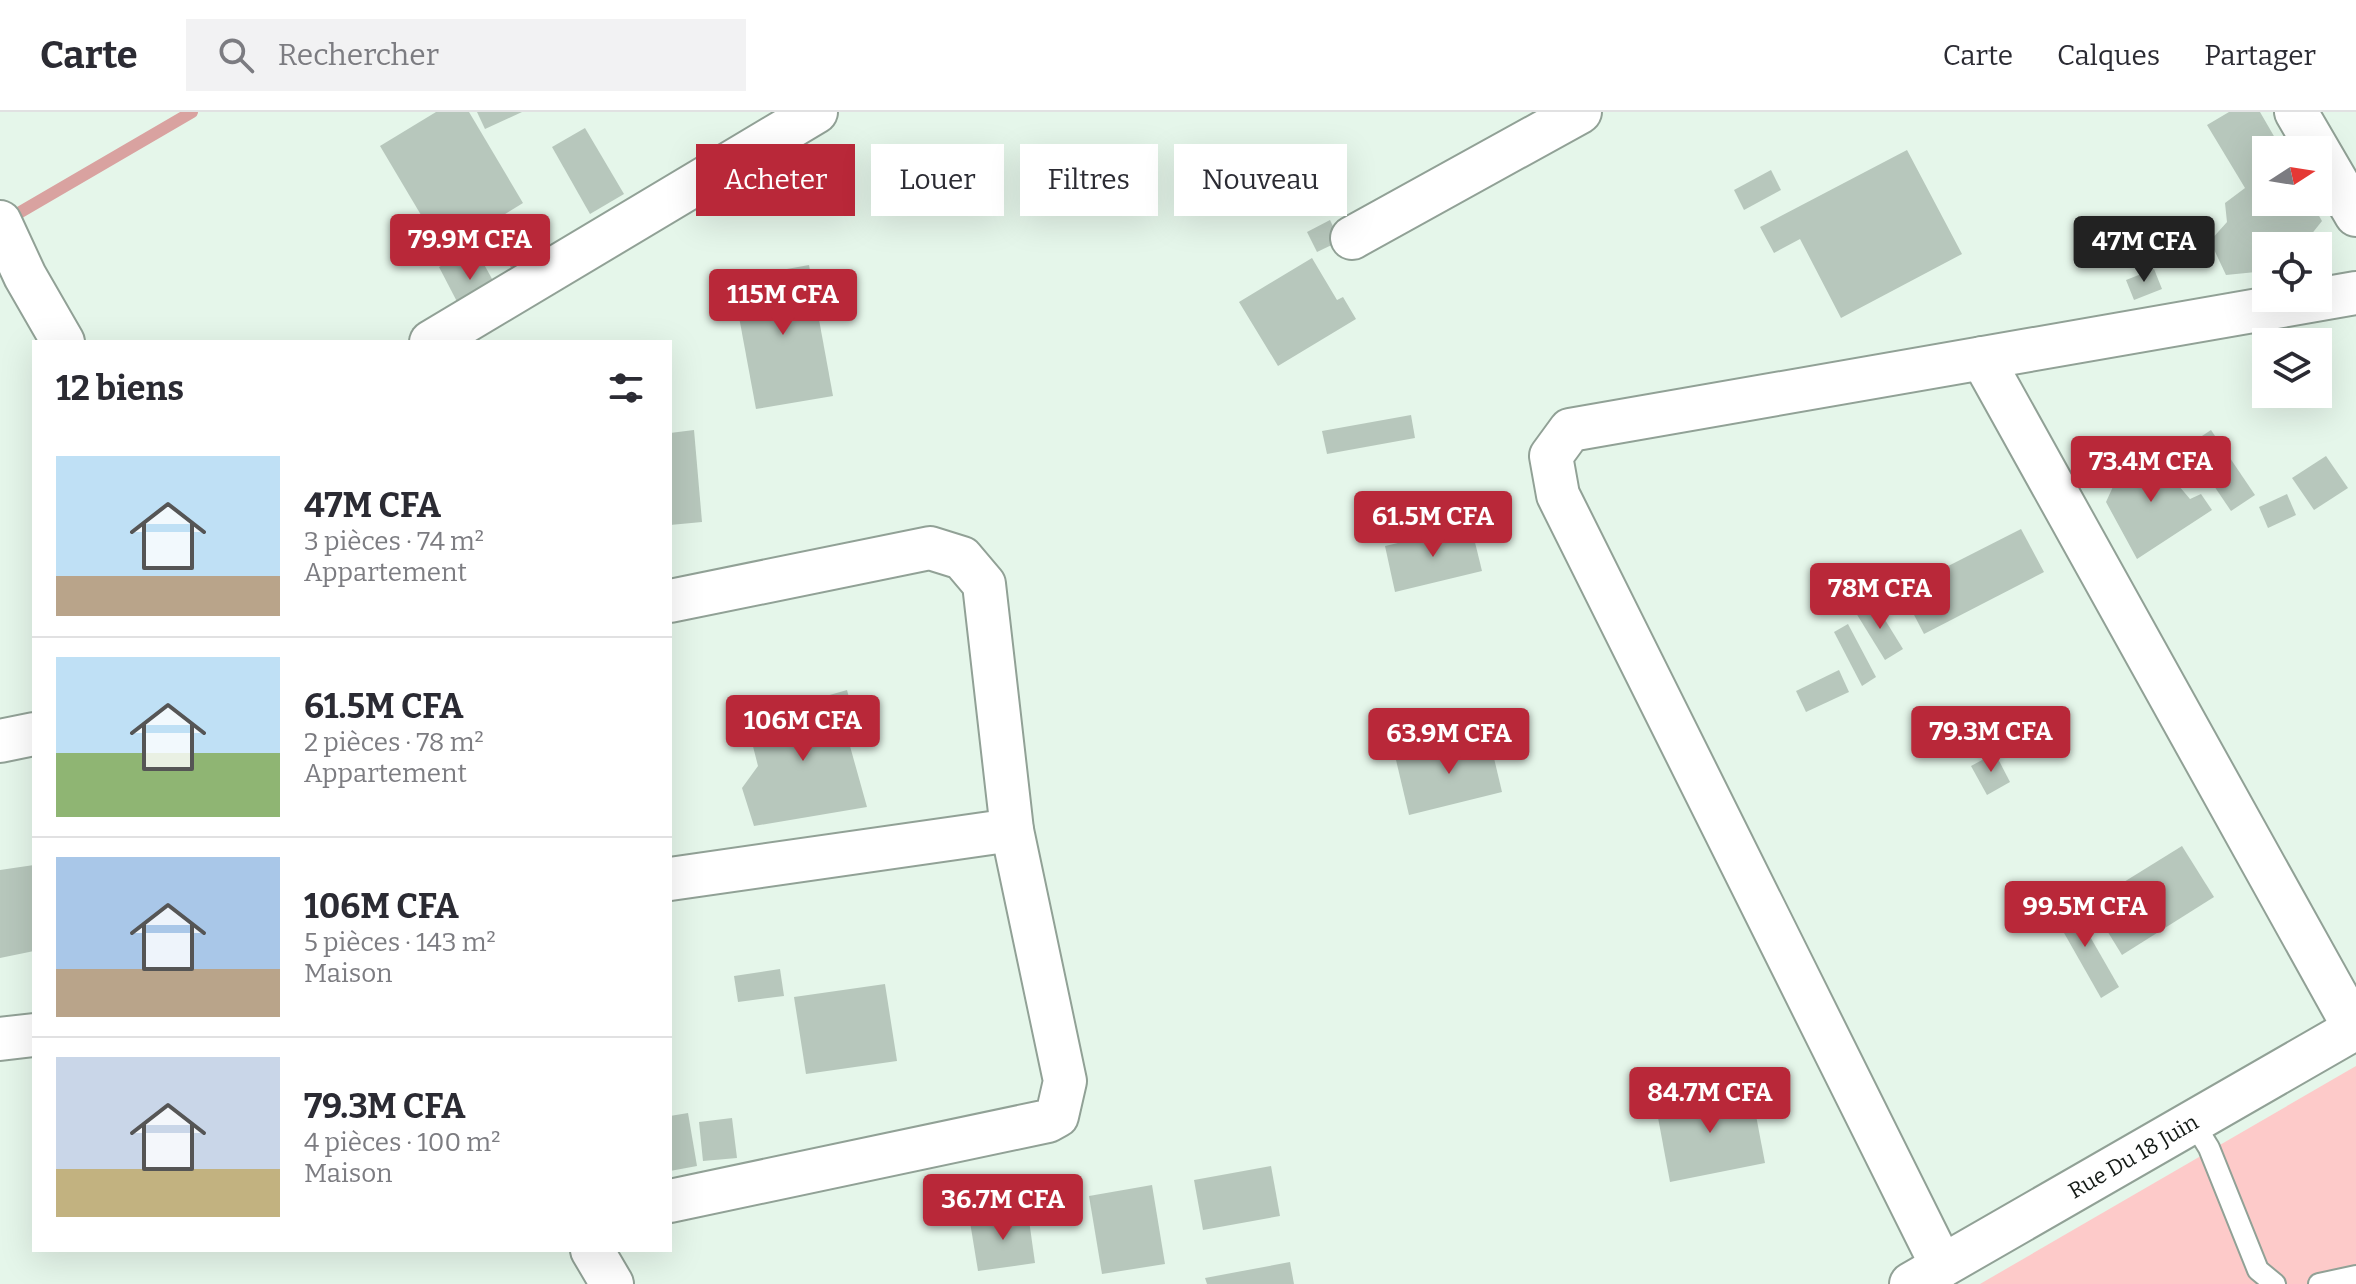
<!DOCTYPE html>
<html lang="fr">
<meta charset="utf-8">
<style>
:root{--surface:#fff;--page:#f2f2f3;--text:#2b2b33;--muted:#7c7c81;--line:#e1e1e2;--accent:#b92839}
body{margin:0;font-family:Bitter,serif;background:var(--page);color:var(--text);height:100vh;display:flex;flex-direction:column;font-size:30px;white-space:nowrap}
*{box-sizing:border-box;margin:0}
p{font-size:26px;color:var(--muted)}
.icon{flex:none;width:44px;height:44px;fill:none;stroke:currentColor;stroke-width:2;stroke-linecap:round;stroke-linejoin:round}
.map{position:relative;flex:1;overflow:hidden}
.details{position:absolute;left:32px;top:228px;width:640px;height:912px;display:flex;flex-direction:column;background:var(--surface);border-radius:0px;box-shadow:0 8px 32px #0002}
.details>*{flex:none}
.top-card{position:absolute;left:696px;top:32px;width:760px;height:72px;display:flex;gap:16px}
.needle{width:52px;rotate:78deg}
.controls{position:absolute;left:2252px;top:24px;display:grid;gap:16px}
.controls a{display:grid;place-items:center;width:80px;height:80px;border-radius:0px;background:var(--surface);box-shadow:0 8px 32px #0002;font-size:40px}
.price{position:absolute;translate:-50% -68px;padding:0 18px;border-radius:8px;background:var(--accent);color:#fff;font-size:26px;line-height:52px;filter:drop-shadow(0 2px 4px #0008)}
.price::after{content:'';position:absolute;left:50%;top:48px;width:24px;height:18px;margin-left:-12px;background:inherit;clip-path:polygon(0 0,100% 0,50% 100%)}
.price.active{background:#222;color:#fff}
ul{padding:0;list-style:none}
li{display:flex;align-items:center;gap:24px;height:200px;padding:0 24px}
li+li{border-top:2px solid var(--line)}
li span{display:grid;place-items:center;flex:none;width:224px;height:160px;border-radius:0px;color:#555}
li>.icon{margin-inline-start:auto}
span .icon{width:96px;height:96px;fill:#fffc;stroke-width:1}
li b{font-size:34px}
h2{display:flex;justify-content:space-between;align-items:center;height:96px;padding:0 24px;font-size:34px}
.chip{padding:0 28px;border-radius:0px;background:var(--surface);box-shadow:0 8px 32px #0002;font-size:28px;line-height:72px}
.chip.active{background:var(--accent);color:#fff}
header{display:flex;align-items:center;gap:48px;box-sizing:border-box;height:112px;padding:0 40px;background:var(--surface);border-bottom:2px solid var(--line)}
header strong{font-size:38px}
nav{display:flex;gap:44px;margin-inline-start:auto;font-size:28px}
.search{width:560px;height:72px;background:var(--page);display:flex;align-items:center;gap:20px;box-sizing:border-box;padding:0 28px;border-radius:0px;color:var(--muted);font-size:30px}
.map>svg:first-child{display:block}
.green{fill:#fdcac9}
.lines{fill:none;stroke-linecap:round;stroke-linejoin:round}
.stream{stroke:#d9a2a0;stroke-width:12}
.building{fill:#b7c7bc}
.service-casing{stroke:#91a196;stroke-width:24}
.minor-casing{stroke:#91a196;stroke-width:46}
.service{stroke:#fff;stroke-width:20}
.minor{stroke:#fff;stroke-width:42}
.labels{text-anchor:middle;stroke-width:7;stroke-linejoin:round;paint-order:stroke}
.street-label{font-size:22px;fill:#141a16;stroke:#fff}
</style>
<header>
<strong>Carte</strong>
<div class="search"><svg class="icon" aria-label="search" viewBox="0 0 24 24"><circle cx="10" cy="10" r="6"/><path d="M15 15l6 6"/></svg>Rechercher</div>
<nav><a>Carte</a><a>Calques</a><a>Partager</a></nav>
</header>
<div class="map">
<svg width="2356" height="1172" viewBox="0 0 2356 1172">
<rect width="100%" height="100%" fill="#e5f6ea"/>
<path class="green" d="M2356,954V1172H1980Z"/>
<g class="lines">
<path class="stream" d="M5,109L192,0"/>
</g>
<g class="building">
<path d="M436,0H469L523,91L443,140L380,34Z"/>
<path d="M477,0H522L485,17Z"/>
<path d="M2229,0H2260L2282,38H2266V90H2311L2322,109L2302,134H2266V159L2226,163L2210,129L2227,110L2225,91L2245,76L2207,13Z"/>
<path d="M585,16L624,82L590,102L552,35Z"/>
<path d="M1907,38L1962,142L1841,206L1800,127L1774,141L1760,115Z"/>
<path d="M1771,58L1781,78L1744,98L1734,78Z"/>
<path d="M1330,108L1340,129L1317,140L1307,120Z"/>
<path d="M522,114L545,156L519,170L496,129Z"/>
<path d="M475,136L502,185L465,205L439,155Z"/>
<path d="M1312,146L1337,188L1343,185L1356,207L1278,254L1239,190Z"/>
<path d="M809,153L833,284L756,297L732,167Z"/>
<path d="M2154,157L2162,177L2134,188L2126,168Z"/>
<path d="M1411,303L1415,326L1327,342L1322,319Z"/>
<path d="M694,318L702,410L670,413V321Z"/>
<path d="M2211,318L2255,383L2231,399L2187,334Z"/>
<path d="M2145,334L2190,387L2201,382L2212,398L2137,447L2106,390L2116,368L2136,342Z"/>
<path d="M2326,344L2348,376L2314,398L2292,366Z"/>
<path d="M2287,382L2296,403L2268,416L2259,395Z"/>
<path d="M1471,414L1482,459L1395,480L1385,434Z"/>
<path d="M2021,417L2044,460L1924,522L1901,478Z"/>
<path d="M1874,490L1903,537L1885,548L1856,501Z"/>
<path d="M1848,512L1876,565L1862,574L1834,520Z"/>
<path d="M1839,558L1849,580L1806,600L1796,579Z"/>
<path d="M847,578L852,597L841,602L867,695L754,714L742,676L758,654L746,607Z"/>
<path d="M1489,625L1502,680L1409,703L1396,648Z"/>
<path d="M1995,641L2010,670L1987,683L1971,654Z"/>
<path d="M2182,734L2214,785L2122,843L2090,791Z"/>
<path d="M34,753V839L0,846V758Z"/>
<path d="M2069,788L2119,875L2101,886L2051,798Z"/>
<path d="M780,857L784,884L738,890L734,864Z"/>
<path d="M885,872L897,949L806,962L794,885Z"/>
<path d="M1751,977L1765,1051L1670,1070L1656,995Z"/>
<path d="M688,1001L697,1054L670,1059V1004Z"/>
<path d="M732,1006L737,1046L703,1049L699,1010Z"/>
<path d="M1271,1054L1280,1104L1203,1118L1194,1068Z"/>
<path d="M1152,1073L1165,1152L1102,1162L1089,1084Z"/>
<path d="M1028,1101L1035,1151L978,1159L970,1110Z"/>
<path d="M1290,1150L1294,1172H1207L1205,1166Z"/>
</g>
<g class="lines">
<g class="service-casing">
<g id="service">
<path d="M2193,1010L2209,1036L2258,1158L2275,1172"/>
<path d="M2319,1172L2356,1164"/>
</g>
</g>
<g class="minor-casing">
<g id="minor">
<path d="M2296,0L2356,103"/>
<path d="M0,110L25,164L63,230"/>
<path d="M1352,126L1580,0"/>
<path d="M431,230L816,0"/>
<path d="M1982,246L2355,917"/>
<path d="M670,489L930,436L962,446L984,472L1012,718L1065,969L1057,1004L1048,1009L670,1089"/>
<path d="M0,629L34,622"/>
<path d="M670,767L1012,718"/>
<path d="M0,927L34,923"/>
<path d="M592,1138L612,1172"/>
<path d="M1942,1154L1558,383L1551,344L1570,318L2356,181"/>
<path d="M1911,1172L2356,916"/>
</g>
</g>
<use href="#service" class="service"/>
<use href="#minor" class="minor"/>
</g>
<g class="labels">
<g class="street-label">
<text transform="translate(2133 1044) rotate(-30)" y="8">Rue Du 18 Juin</text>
</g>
</g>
</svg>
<div class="controls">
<a><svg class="needle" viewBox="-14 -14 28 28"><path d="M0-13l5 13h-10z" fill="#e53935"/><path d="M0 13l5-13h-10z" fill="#7c7c81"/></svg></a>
<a><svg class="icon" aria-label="locate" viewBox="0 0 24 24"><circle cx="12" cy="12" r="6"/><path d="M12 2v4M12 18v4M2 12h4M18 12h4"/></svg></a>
<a><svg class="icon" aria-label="layers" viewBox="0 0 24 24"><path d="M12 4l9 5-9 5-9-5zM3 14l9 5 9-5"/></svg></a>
</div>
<b class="price" style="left:470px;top:170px">79.9M CFA</b>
<b class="price active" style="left:2144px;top:172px">47M CFA</b>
<b class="price" style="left:783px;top:225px">115M CFA</b>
<b class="price" style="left:2151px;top:392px">73.4M CFA</b>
<b class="price" style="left:1433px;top:447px">61.5M CFA</b>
<b class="price" style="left:1880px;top:519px">78M CFA</b>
<b class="price" style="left:803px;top:651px">106M CFA</b>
<b class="price" style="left:1991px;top:662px">79.3M CFA</b>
<b class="price" style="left:1449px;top:664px">63.9M CFA</b>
<b class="price" style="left:2085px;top:837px">99.5M CFA</b>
<b class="price" style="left:1710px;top:1023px">84.7M CFA</b>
<b class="price" style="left:1003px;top:1130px">36.7M CFA</b>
<div class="top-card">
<a class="chip active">Acheter</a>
<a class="chip">Louer</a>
<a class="chip">Filtres</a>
<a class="chip">Nouveau</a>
</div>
<section class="details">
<h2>12 biens<svg class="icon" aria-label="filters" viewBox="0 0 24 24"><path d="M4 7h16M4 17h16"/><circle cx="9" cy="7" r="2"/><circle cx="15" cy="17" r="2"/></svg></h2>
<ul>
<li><span style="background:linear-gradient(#bfe0f5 75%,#b9a48a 0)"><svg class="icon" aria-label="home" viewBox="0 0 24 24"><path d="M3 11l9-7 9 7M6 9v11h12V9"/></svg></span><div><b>47M CFA</b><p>3 pièces · 74 m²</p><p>Appartement</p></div></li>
<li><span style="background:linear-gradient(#bfe0f5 60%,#8fb573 0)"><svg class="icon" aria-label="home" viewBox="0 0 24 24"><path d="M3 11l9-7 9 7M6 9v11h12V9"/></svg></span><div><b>61.5M CFA</b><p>2 pièces · 78 m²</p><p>Appartement</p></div></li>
<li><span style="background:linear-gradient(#a9c7e8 70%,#b9a48a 0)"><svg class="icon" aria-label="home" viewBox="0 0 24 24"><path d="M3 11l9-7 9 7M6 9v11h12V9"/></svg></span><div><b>106M CFA</b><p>5 pièces · 143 m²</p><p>Maison</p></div></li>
<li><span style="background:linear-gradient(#c9d6e8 70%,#c2b280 0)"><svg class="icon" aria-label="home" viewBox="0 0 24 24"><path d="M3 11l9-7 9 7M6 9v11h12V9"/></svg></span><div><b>79.3M CFA</b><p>4 pièces · 100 m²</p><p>Maison</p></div></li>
</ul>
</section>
</div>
